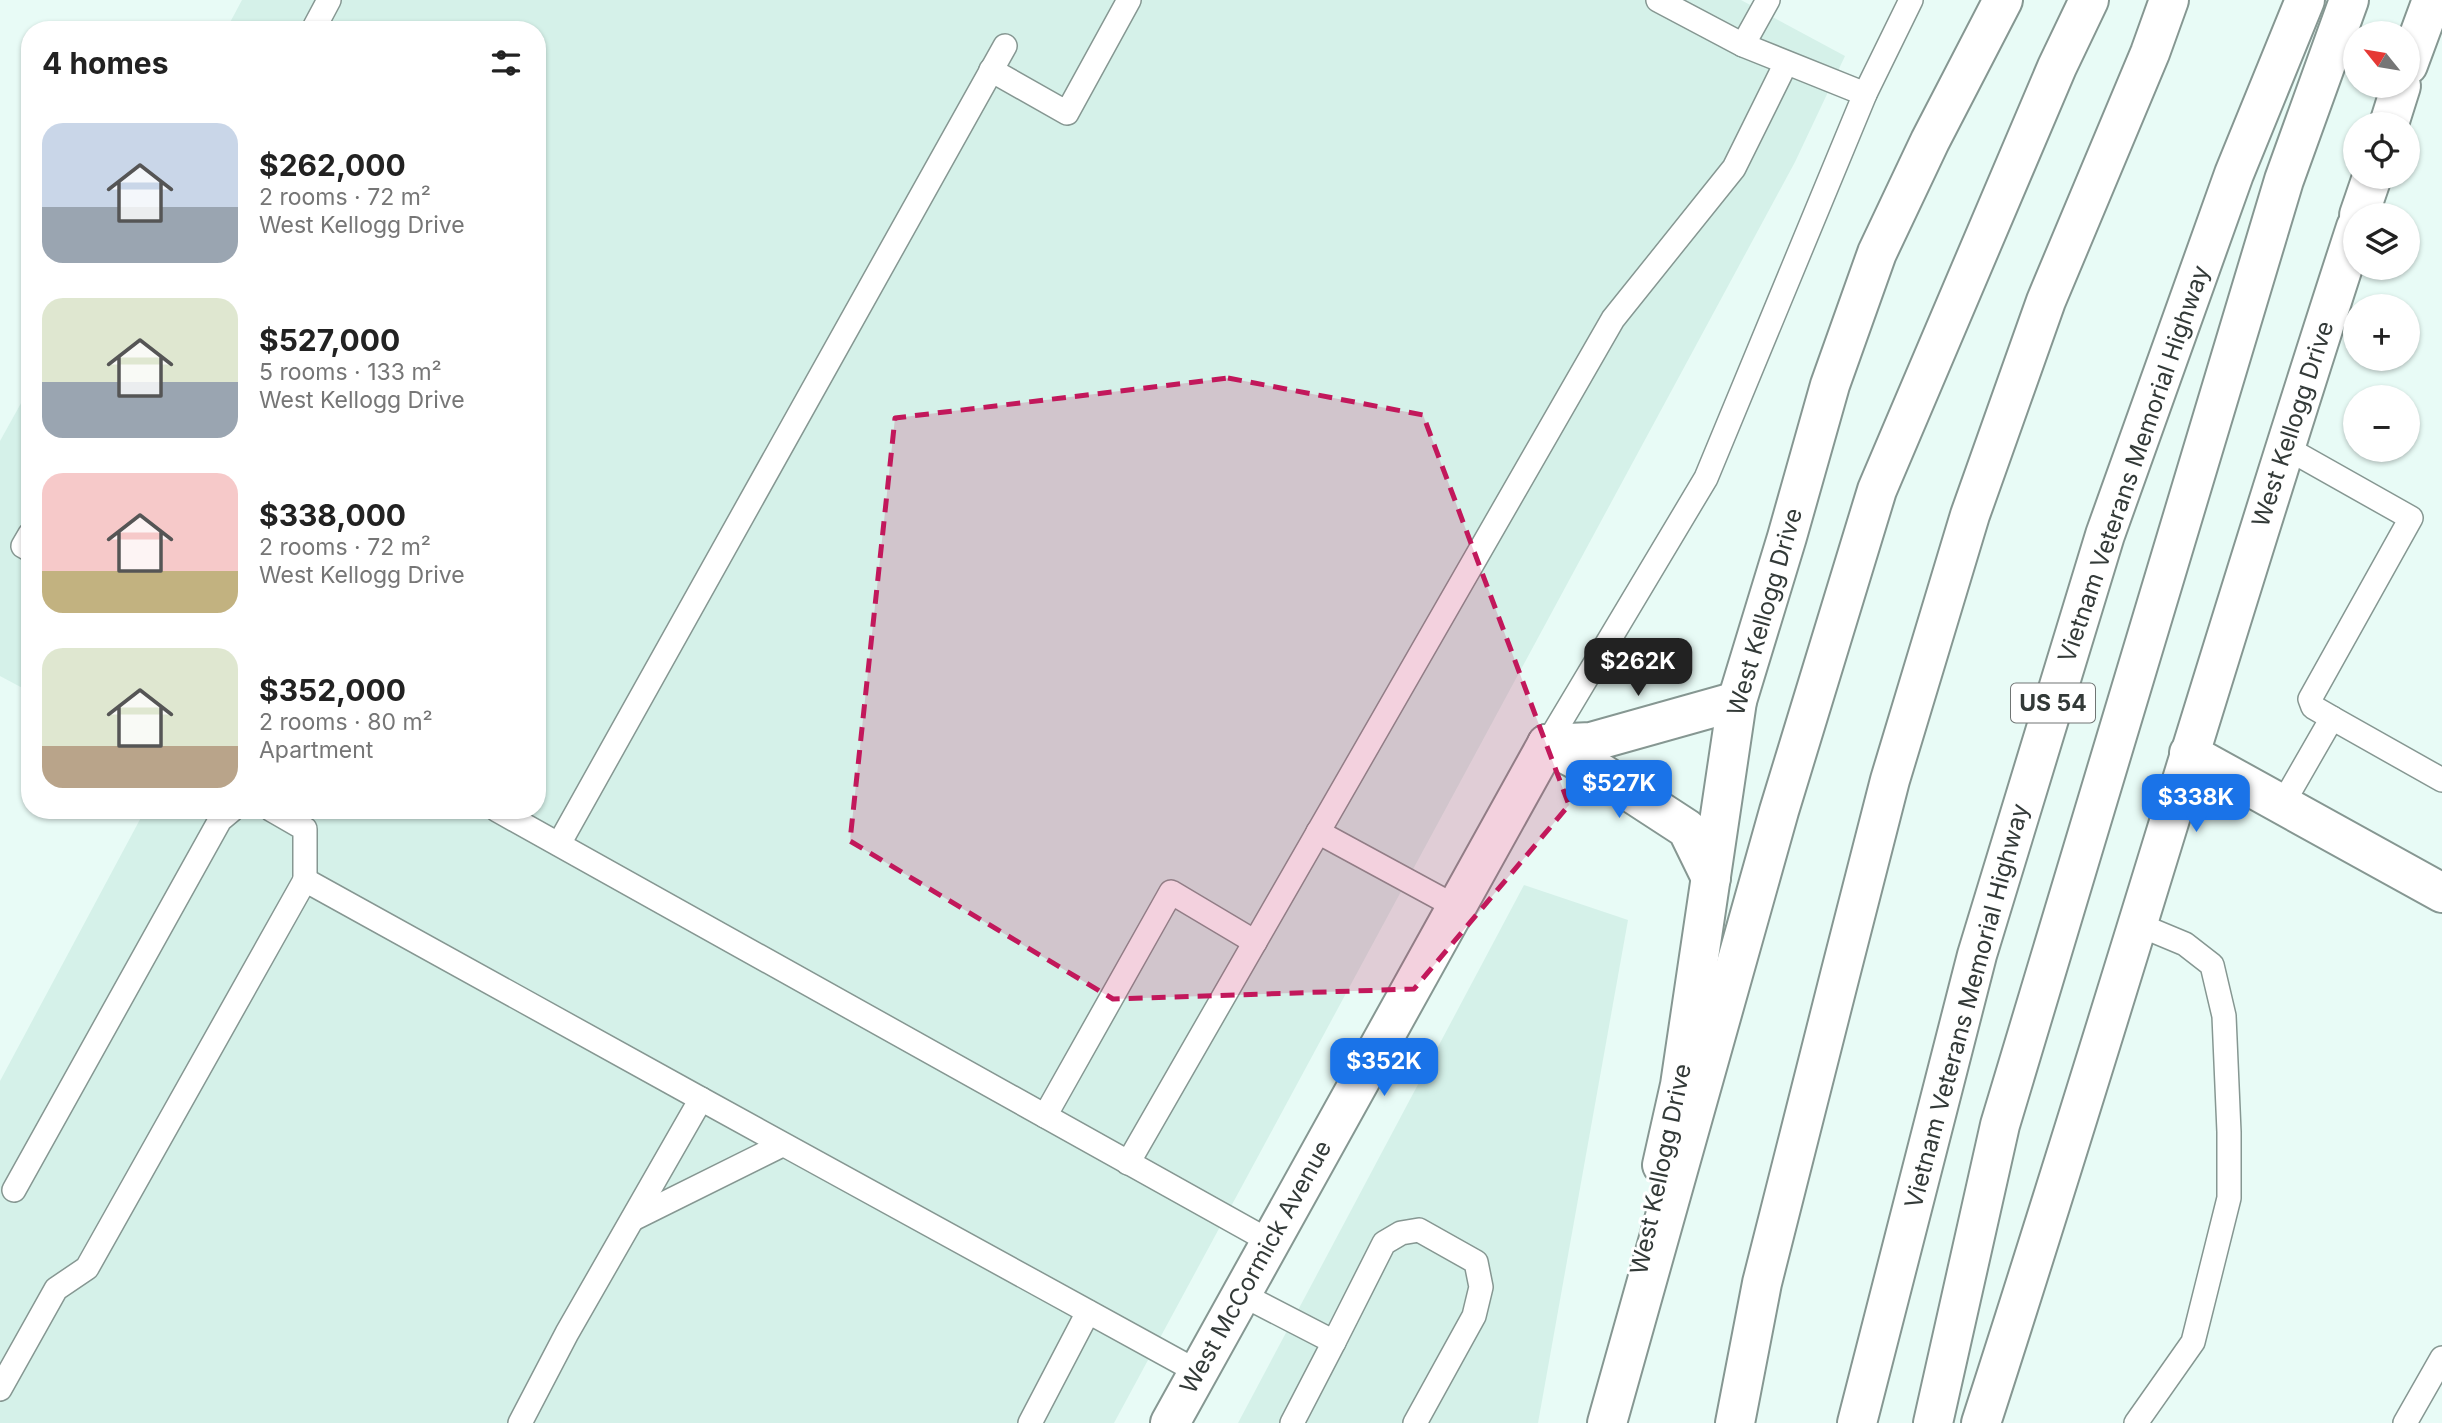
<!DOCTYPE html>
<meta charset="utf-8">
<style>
:root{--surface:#fff;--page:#f2f2f2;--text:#222;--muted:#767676;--accent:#1a73e8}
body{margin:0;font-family:Inter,sans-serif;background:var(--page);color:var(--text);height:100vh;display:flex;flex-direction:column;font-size:26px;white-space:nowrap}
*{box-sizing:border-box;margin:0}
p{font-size:23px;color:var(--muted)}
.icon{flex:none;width:38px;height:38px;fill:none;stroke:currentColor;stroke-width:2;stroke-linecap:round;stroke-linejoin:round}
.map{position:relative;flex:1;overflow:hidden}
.panel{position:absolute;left:21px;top:21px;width:525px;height:798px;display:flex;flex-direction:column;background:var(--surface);border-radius:28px;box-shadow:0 2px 5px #0004}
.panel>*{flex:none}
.needle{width:46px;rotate:300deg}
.controls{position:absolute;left:2343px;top:21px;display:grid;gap:14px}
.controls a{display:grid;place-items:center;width:77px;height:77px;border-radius:50%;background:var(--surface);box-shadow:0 2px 5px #0004;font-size:35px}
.price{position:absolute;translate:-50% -60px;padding:0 16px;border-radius:14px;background:var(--accent);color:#fff;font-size:23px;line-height:46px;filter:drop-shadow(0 2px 4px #0008)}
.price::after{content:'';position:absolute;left:50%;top:42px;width:21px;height:16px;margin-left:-10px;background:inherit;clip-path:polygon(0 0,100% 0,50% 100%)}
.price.current{background:#222;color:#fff}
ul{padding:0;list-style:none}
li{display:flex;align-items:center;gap:21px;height:175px;padding:0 21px}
li span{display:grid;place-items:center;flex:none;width:196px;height:140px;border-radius:21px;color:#555}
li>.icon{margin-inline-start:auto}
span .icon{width:84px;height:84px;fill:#fffc;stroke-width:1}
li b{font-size:30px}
h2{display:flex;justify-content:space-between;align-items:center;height:84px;padding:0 21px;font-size:30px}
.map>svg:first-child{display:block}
.built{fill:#d5f1e9}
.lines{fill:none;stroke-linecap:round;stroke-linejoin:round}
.service-casing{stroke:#869792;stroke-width:26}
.minor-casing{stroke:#869792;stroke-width:42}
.secondary-casing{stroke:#869792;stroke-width:42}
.motorway-casing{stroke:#869792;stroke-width:42}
.service{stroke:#fff;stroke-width:23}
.minor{stroke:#fff;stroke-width:38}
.secondary{stroke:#fff;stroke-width:38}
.motorway{stroke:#fff;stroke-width:38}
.marked{fill:#c2185b;fill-opacity:0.2;stroke:#c2185b;stroke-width:5;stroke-dasharray:14 9;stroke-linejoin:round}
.labels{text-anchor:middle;stroke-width:6;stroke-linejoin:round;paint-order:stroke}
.shield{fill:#fff;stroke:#707574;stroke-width:2}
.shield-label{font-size:23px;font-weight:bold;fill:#333a38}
.street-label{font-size:24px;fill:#333a38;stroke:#fff}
</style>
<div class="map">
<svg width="2442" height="1423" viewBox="0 0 2442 1423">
<rect width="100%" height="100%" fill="#e8fbf6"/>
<g class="built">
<path d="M242,0H1741L1845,56L1795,162L1114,1423H0V1081L145,810H537V30H226Z"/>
<path d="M30,387V692L0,676V441Z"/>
<path d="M1524,885L1628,920L1538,1423H1238Z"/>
</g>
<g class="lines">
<g class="service-casing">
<g id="service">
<path d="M1658,0L1743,45L1865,94"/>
<path d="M313,30L329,0"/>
<path d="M1743,45L1768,0"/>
<path d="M991,70L1067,113L1129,0"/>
<path d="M30,534L23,546L30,550"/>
<path d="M2332,718L2442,780"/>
<path d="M1547,744L1706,478L1865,94L1911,0"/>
<path d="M2282,805L2332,718L2313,707L2310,699L2411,518L2285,447"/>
<path d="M272,810L305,829V880"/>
<path d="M497,810L1269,1241"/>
<path d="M1318,832L1458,908"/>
<path d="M559,844L1005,46"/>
<path d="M1045,1116L1171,892L1255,942"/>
<path d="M1128,1163L1613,319L1734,168L1786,63"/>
<path d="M14,1190L220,820L232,810"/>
<path d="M633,1219L782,1145"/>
<path d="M1241,1294L1334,1342L1292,1423"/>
<path d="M1334,1342L1384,1243L1401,1233L1419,1230L1476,1262L1481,1287L1474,1316L1415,1423"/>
<path d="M0,1389L56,1289L87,1268L305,880L701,1099"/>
<path d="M520,1423L567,1333L701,1099L1198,1372"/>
<path d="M1030,1423L1088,1312"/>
<path d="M2136,1423L2193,1342L2229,1198V1132L2224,1016L2212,965L2185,944L2137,924"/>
<path d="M2405,1423L2442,1358"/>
</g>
</g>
<g class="minor-casing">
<g id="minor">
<path d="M2189,753L2442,893"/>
<path d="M1170,1423L1547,744"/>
</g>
</g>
<g class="secondary-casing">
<g id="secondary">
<path d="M2408,65L2432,0"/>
<path d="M2389,124L2401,86"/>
<path d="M2359,215L2372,177"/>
<path d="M1547,744L1601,773L1687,829L1711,878"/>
<path d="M1547,744L1591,742L1737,701"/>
<path d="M1662,1165L1680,1085L1737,701L1787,537L1830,385L1877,253L1930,141L2003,0"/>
<path d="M1981,1423C2110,1026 2226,624 2356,227"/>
</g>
</g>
<g class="motorway-casing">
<g id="motorway">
<path d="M1607,1423L1779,811L1877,490L2057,67L2089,0"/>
<path d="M1735,1423L1762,1283L1840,975L1890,780L1970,515L2046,301L2150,53L2169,0"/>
<path d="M1857,1423L1977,955L2105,535L2234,174L2305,0"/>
<path d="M1933,1423L2000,1125L2284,180L2349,0"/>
</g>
</g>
<use href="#service" class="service"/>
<use href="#minor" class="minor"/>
<use href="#secondary" class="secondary"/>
<use href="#motorway" class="motorway"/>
</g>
<path class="marked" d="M1228,378L1423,415L1569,805L1414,989L1113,999L850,841L895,418Z"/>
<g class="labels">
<rect class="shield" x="2011" y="683.5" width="84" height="39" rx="5"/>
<g class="shield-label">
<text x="2053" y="711">US 54</text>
</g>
<g class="street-label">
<text transform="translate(2293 424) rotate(-72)" y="8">West Kellogg Drive</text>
<text transform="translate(2134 464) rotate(-71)" y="8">Vietnam Veterans Memorial Highway</text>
<text transform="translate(1765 612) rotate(-74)" y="8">West Kellogg Drive</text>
<text transform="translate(1967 1006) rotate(-75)" y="8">Vietnam Veterans Memorial Highway</text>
<text transform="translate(1661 1169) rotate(-78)" y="8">West Kellogg Drive</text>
<text transform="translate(1256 1267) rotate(-61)" y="8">West McCormick Avenue</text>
</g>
</g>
</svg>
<div class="controls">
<a><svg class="needle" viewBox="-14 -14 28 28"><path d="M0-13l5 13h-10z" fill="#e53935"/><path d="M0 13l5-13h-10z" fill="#767676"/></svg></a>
<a><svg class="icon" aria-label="locate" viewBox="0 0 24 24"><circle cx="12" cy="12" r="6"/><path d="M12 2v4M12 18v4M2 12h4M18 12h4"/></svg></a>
<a><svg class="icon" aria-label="layers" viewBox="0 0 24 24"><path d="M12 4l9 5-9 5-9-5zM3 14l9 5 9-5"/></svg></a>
<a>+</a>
<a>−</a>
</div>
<b class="price current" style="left:1638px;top:698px">$262K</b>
<b class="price" style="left:1619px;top:820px">$527K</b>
<b class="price" style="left:2196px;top:834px">$338K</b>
<b class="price" style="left:1384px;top:1098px">$352K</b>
<section class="panel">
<h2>4 homes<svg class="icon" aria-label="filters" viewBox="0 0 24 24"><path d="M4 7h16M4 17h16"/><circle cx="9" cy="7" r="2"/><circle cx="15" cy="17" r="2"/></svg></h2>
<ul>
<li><span style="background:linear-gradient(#c9d6e8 60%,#9aa5b1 0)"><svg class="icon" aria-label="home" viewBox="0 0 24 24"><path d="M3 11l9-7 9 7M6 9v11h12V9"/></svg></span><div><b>$262,000</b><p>2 rooms · 72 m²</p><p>West Kellogg Drive</p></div></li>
<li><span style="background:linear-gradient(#dfe7d0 60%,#9aa5b1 0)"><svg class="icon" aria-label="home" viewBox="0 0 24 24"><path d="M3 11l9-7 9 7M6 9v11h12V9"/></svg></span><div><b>$527,000</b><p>5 rooms · 133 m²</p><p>West Kellogg Drive</p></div></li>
<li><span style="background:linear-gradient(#f6c9c9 70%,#c2b280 0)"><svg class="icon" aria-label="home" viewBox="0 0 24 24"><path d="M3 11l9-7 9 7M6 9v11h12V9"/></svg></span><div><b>$338,000</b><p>2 rooms · 72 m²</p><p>West Kellogg Drive</p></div></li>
<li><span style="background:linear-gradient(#dfe7d0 70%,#b9a48a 0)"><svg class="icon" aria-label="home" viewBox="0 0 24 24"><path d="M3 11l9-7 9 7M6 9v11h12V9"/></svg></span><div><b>$352,000</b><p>2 rooms · 80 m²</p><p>Apartment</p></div></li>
</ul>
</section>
</div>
